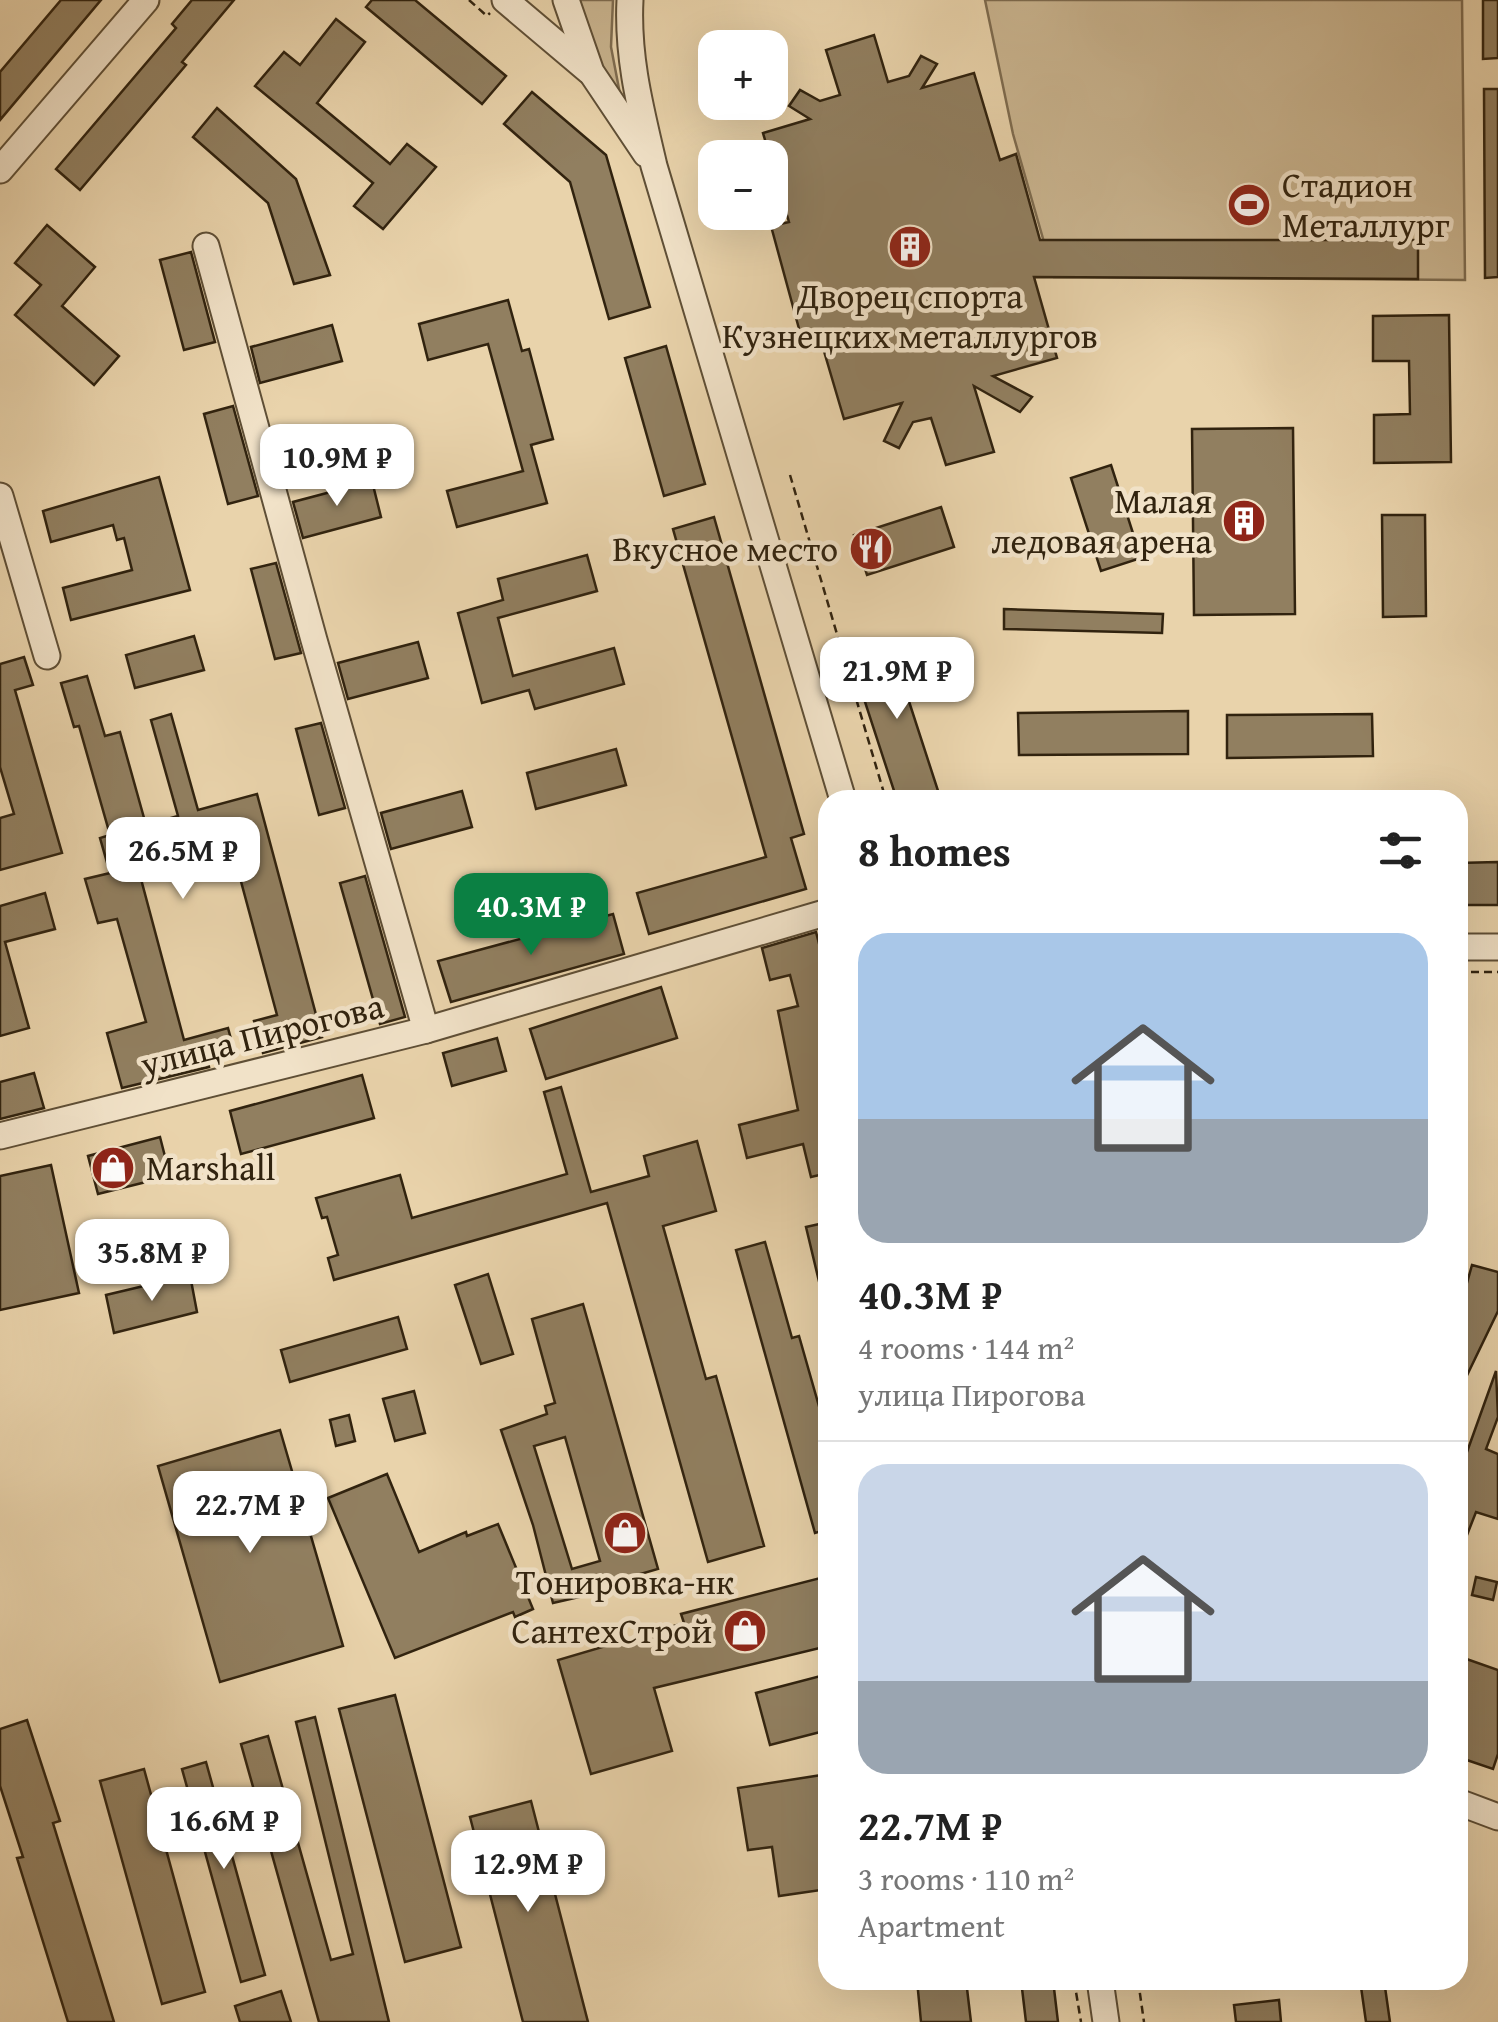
<!DOCTYPE html>
<meta charset="utf-8">
<style>
:root{--surface:#fff;--page:#f2f2f2;--text:#222;--muted:#767676;--line:#e0e0e0;--accent:#0b8043}
body{margin:0;font-family:"Gentium Book Plus",serif;background:var(--page);color:var(--text);height:100vh;display:flex;flex-direction:column;font-size:38px;white-space:nowrap}
*{box-sizing:border-box;margin:0}
p{font-size:32px;color:var(--muted)}
.icon{flex:none;width:55px;height:55px;fill:none;stroke:currentColor;stroke-width:2;stroke-linecap:round;stroke-linejoin:round}
.map{position:relative;flex:1;overflow:hidden}
.details{position:absolute;left:818px;top:790px;width:650px;height:1200px;display:flex;flex-direction:column;background:var(--surface);border-radius:30px;box-shadow:0 10px 40px #0002}
.details>*{flex:none}
.tools{position:absolute;left:698px;top:30px;display:grid;gap:20px}
.tools a{display:grid;place-items:center;width:90px;height:90px;border-radius:20px;background:var(--surface);box-shadow:0 10px 40px #0002;font-size:50px}
.price{position:absolute;translate:-50% -85px;padding:0 22px;border-radius:20px;background:#fff;color:#222;font-size:32px;line-height:65px;filter:drop-shadow(0 2px 5px #0008)}
.price::after{content:'';position:absolute;left:50%;top:60px;width:30px;height:22px;margin-left:-15px;background:inherit;clip-path:polygon(0 0,100% 0,50% 100%)}
.price.selected{background:var(--accent);color:#fff}
ul{padding:0;list-style:none}
li{display:grid;align-content:center;gap:20px;height:530px;padding:0 40px}
li+li{border-top:2px solid var(--line)}
li span{display:grid;place-items:center;height:310px;border-radius:30px;color:#555}
li>.icon{margin-inline-start:auto}
span .icon{width:180px;height:180px;fill:#fffc;stroke-width:1}
li b{font-size:42px}
h2{display:flex;justify-content:space-between;align-items:center;height:120px;padding:0 40px;font-size:42px}
.map>svg:first-child{display:block}
.green{fill:#cab590;stroke:#7e6c50;stroke-width:2.5}
.building{fill:#917f60;stroke:#31230f;stroke-width:2.5;fill-rule:evenodd}
.lines{fill:none;stroke-linecap:round;stroke-linejoin:round}
.minor-casing{stroke:#5f4f36;stroke-width:29}
.path{stroke:#31230f;stroke-width:2.5;stroke-dasharray:8 5;stroke-linecap:butt}
.minor{stroke:#f1e2c8;stroke-width:25}
.labels{text-anchor:middle;stroke-width:9;stroke-linejoin:round;paint-order:stroke}
.poi-label{font-size:35px;fill:#31230f;stroke:#f1e2c8;text-anchor:end}
.street-label{font-size:35px;fill:#31230f;stroke:#f1e2c8}
</style>
<div class="map">
<svg width="1498" height="2022" viewBox="0 0 1498 2022">
<rect width="100%" height="100%" fill="#e9d3ab"/>
<filter id="stains"><feTurbulence type="fractalNoise" baseFrequency=".002" numOctaves="4"/><feColorMatrix values="0 0 0 0 .2 0 0 0 0 .09 0 0 0 0 .02 0 0 0 .5 -.17"/></filter>
<radialGradient id="worn" r=".72"><stop offset=".6" stop-color="#630" stop-opacity="0"/><stop offset="1" stop-color="#630" stop-opacity=".3"/></radialGradient>
<g class="green">
<path d="M578,0H613L611,47L620,94L602,67Z"/>
<path d="M985,0H1462L1465,280L1054,277L1013,134Z"/>
</g>
<g class="building">
<path d="M61,0H101L0,120V72Z"/>
<path d="M192,0H234L182,62L186,65L80,190L56,169L176,28L172,24Z"/>
<path d="M372,0H415L506,76L482,104L366,7Z"/>
<path d="M1483,0H1498V58L1483,59Z"/>
<path d="M336,19L365,42L317,103L390,164L407,144L436,167L383,229L354,206L373,183L255,86L284,52L300,65Z"/>
<path d="M874,35L888,82L909,76L921,56L937,64L922,88L974,73L1000,160L1016,154L1040,240H1418V279L1034,277L1057,358L993,376L1032,397L1020,412L974,386L994,452L946,465L931,418L913,422L899,448L884,441L902,403L844,419L818,331L801,336L771,226L789,222L763,133L810,119L789,106L800,90L820,101L840,95L826,50Z"/>
<path d="M1484,89H1498V277L1485,278Z"/>
<path d="M532,92L606,155L650,307L609,319L570,182L504,124Z"/>
<path d="M217,108L296,179L330,275L294,284L268,203L193,137Z"/>
<path d="M47,225L95,267L62,306L119,356L94,385L15,315L41,285L15,263Z"/>
<path d="M191,252L215,342L184,350L160,260Z"/>
<path d="M508,300L522,351L529,349L553,439L531,445L547,503L457,527L447,491L523,471L488,344L428,360L419,324Z"/>
<path d="M1449,315L1451,462L1374,463V415L1410,414L1409,361H1373V316Z"/>
<path d="M332,325L342,361L260,383L251,347Z"/>
<path d="M666,346L705,484L664,496L625,358Z"/>
<path d="M233,406L258,496L228,504L204,414Z"/>
<path d="M1293,428L1295,614L1194,615L1192,429Z"/>
<path d="M1111,465L1141,558L1101,571L1071,478Z"/>
<path d="M159,477L190,590L71,620L63,588L132,570L124,538L117,540L113,525L51,542L43,511Z"/>
<path d="M372,481L381,517L303,538L293,502Z"/>
<path d="M941,507L954,547L867,575L854,535Z"/>
<path d="M1382,515H1425L1426,616L1383,617Z"/>
<path d="M714,517L804,834L791,838L806,889L649,934L637,893L766,857L673,529Z"/>
<path d="M587,555L597,591L498,618L513,676L614,648L624,684L535,709L529,690L482,703L458,613L503,600L498,579Z"/>
<path d="M276,563L301,653L275,659L251,569Z"/>
<path d="M1004,609L1163,614L1162,633L1004,629Z"/>
<path d="M194,636L204,670L135,688L126,655Z"/>
<path d="M418,642L428,678L348,699L338,663Z"/>
<path d="M908,644L919,678L903,683L941,800H897L852,662Z"/>
<path d="M24,657L33,685L15,690L62,853L0,870V818L14,814L0,767V664Z"/>
<path d="M87,676L105,736L120,732L146,825L178,816L151,720L171,714L198,810L257,794L322,1037L263,1053L254,1021L277,1015L229,837L137,864L184,1040L228,1028L235,1054L208,1062L209,1067L122,1088L107,1033L146,1022L117,919L98,923L85,879L110,873L100,838L110,835L79,726L74,727L61,683Z"/>
<path d="M1188,711V754L1019,755L1018,713Z"/>
<path d="M1372,714L1373,756L1227,758V715Z"/>
<path d="M321,723L345,808L319,815L296,729Z"/>
<path d="M616,749L626,785L536,809L527,773Z"/>
<path d="M462,791L472,827L391,849L381,813Z"/>
<path d="M1498,862V905H1458V863Z"/>
<path d="M365,876L405,1017L380,1024L340,883Z"/>
<path d="M45,893L55,929L5,942L29,1028L0,1036V906Z"/>
<path d="M613,914L624,954L451,1002L438,961Z"/>
<path d="M816,932L828,979V1039L821,1040L828,1067V1173L811,1177L803,1144L747,1158L739,1125L798,1110L778,1011L798,1006L790,975L770,980L762,948Z"/>
<path d="M661,987L677,1038L546,1079L530,1029Z"/>
<path d="M497,1038L506,1071L452,1086L443,1053Z"/>
<path d="M34,1073L44,1108L0,1119V1082Z"/>
<path d="M362,1075L374,1118L241,1154L230,1111Z"/>
<path d="M561,1087L591,1192L649,1176L644,1156L697,1141L716,1211L663,1226L706,1379L716,1376L764,1546L708,1562L607,1203L334,1280L328,1258L338,1255L327,1217L322,1218L316,1198L400,1175L412,1218L567,1174L544,1092Z"/>
<path d="M160,1137L170,1176L98,1194L88,1156Z"/>
<path d="M51,1165L79,1293L0,1310V1176Z"/>
<path d="M828,1222V1294H822L806,1227Z"/>
<path d="M765,1242L792,1338L799,1336L828,1438V1529L815,1533L736,1250Z"/>
<path d="M1472,1265L1498,1272V1311L1458,1394V1315Z"/>
<path d="M488,1274L513,1354L481,1364L455,1285Z"/>
<path d="M190,1275L197,1312L114,1333L106,1295Z"/>
<path d="M583,1304L658,1569L578,1592L579,1597L553,1603L533,1525L501,1430L547,1414L545,1406L555,1403L532,1319ZM565,1437L600,1561L572,1569L534,1446Z"/>
<path d="M398,1317L407,1349L290,1382L281,1350Z"/>
<path d="M1496,1371L1498,1417L1486,1449L1498,1454V1519L1476,1512L1458,1558V1477Z"/>
<path d="M414,1391L425,1433L395,1441L383,1399Z"/>
<path d="M349,1415L355,1441L336,1446L330,1420Z"/>
<path d="M280,1430L343,1646L220,1682L158,1466Z"/>
<path d="M387,1474L419,1552L466,1532L467,1536L498,1524L533,1609L515,1617L513,1612L395,1658L328,1498Z"/>
<path d="M828,1576V1646L654,1688L672,1751L591,1774L558,1660L684,1623L681,1614Z"/>
<path d="M1476,1577L1497,1582L1493,1600L1472,1595Z"/>
<path d="M1458,1656L1498,1670V1754L1493,1769L1458,1757Z"/>
<path d="M828,1674V1730L770,1745L756,1693Z"/>
<path d="M395,1695L461,1947L405,1962L339,1709Z"/>
<path d="M315,1717L389,2022H319L241,1744L268,1736L331,1960L353,1954L296,1722Z"/>
<path d="M27,1720L60,1821L53,1823L114,2022H68L17,1858L23,1857L0,1786V1729Z"/>
<path d="M206,1762L265,1975L241,1982L182,1769Z"/>
<path d="M144,1769L205,1992L162,2004L100,1781Z"/>
<path d="M828,1774V1889L779,1896L772,1847L748,1850L738,1788Z"/>
<path d="M531,1801L588,2022H523L470,1817Z"/>
<path d="M917,1980H966L971,2022H921Z"/>
<path d="M1021,1980H1053L1058,2022H1026Z"/>
<path d="M1360,1980H1384L1390,2022H1366Z"/>
<path d="M281,1991L291,2022H240L235,2006Z"/>
<path d="M1279,2000L1281,2022H1236L1234,2005Z"/>
</g>
<g class="lines">
<g class="minor-casing">
<g id="minor">
<path d="M505,0L589,71"/>
<path d="M566,0L591,72L646,154"/>
<path d="M630,0C627,58 641,110 654,166L843,800"/>
<path d="M0,170L146,0"/>
<path d="M206,246L314,640L426,1030"/>
<path d="M0,496L47,656"/>
<path d="M1458,947H1498"/>
<path d="M0,1136L426,1030L828,912"/>
<path d="M1458,1802L1498,1817"/>
<path d="M1100,1980L1106,2022"/>
</g>
</g>
<g class="path">
<path d="M469,0L487,16L490,13"/>
<path d="M790,475L886,800"/>
<path d="M1458,972H1498"/>
<path d="M1074,1980L1081,2022"/>
<path d="M1138,1980L1144,2022"/>
</g>
<use href="#minor" class="minor"/>
</g>
<defs>
<g id="stadium-disc" transform="scale(2.25)"><circle r="9.5" fill="#8f2418" stroke="#f1e2c8"/><path d="M0-5a6.5 5 0 1 0 0 10a6.5 5 0 1 0 0-10ZM-3.5-1.8h7v3.6h-7Z" fill="#fff"/></g>
<g id="building-disc" transform="scale(2.25)"><circle r="9.5" fill="#8f2418" stroke="#f1e2c8"/><path d="M-4-6H4V6H1V3H-1V6H-4ZM-2.5-4.3h1.7v1.8h-1.7ZM.8-4.3h1.7v1.8H.8ZM-2.5-1h1.7V.8h-1.7ZM.8-1h1.7V.8H.8Z" fill="#fff"/></g>
<g id="restaurant-disc" transform="scale(2.25)"><circle r="9.5" fill="#8f2418" stroke="#f1e2c8"/><path d="M-5-6h1v4h1v-4h1v4h1v-4h1v5L-1.5 .5V6h-2V.5L-5-1ZM5-6V6H3V1.5H1.5Q1.5-4 5-6Z" fill="#fff"/></g>
<g id="shop-disc" transform="scale(2.25)"><circle r="9.5" fill="#8f2418" stroke="#f1e2c8"/><path d="M-5-2.5h2.3a2.7 3.5 0 0 1 5.4 0H5L5.5 6h-11ZM-1.5-2.5h3a1.5 2.3 0 0 0-3 0Z" fill="#fff"/></g>
</defs>
<g fill-rule="evenodd">
<use href="#stadium-disc" x="1249" y="205"/>
<use href="#building-disc" x="910" y="247"/>
<use href="#building-disc" x="1244" y="521"/>
<use href="#restaurant-disc" x="871" y="549"/>
<use href="#shop-disc" x="113" y="1168"/>
<use href="#shop-disc" x="625" y="1533"/>
<use href="#shop-disc" x="745" y="1631"/>
</g>
<g class="labels">
<g class="poi-label">
<text x="1282" y="197" text-anchor="start">Стадион<tspan x="1282" dy="40">Металлург</tspan></text>
<text x="910" y="308" text-anchor="middle">Дворец спорта<tspan x="910" dy="40">Кузнецких металлургов</tspan></text>
<text x="1212" y="513">Малая<tspan x="1212" dy="40">ледовая арена</tspan></text>
<text x="838" y="561">Вкусное место</text>
<text x="146" y="1180" text-anchor="start">Marshall</text>
<text x="625" y="1594" text-anchor="middle">Тонировка-нк</text>
<text x="712" y="1643">СантехСтрой</text>
</g>
<g class="street-label">
<text transform="translate(262 1035) rotate(-14)" y="12">улица Пирогова</text>
</g>
</g>
<rect width="100%" height="100%" filter="url(#stains)"/>
<rect width="100%" height="100%" fill="url(#worn)"/>
</svg>
<div class="tools">
<a>+</a>
<a>−</a>
</div>
<b class="price" style="left:337px;top:509px">10.9M ₽</b>
<b class="price" style="left:897px;top:722px">21.9M ₽</b>
<b class="price" style="left:183px;top:902px">26.5M ₽</b>
<b class="price selected" style="left:531px;top:958px">40.3M ₽</b>
<b class="price" style="left:152px;top:1304px">35.8M ₽</b>
<b class="price" style="left:250px;top:1556px">22.7M ₽</b>
<b class="price" style="left:224px;top:1872px">16.6M ₽</b>
<b class="price" style="left:528px;top:1915px">12.9M ₽</b>
<section class="details">
<h2>8 homes<svg class="icon" aria-label="filters" viewBox="0 0 24 24"><path d="M4 7h16M4 17h16"/><circle cx="9" cy="7" r="2"/><circle cx="15" cy="17" r="2"/></svg></h2>
<ul>
<li><span style="background:linear-gradient(#a9c7e8 60%,#9aa5b1 0)"><svg class="icon" aria-label="home" viewBox="0 0 24 24"><path d="M3 11l9-7 9 7M6 9v11h12V9"/></svg></span><div><b>40.3M ₽</b><p>4 rooms · 144 m²</p><p>улица Пирогова</p></div></li>
<li><span style="background:linear-gradient(#c9d6e8 70%,#9aa5b1 0)"><svg class="icon" aria-label="home" viewBox="0 0 24 24"><path d="M3 11l9-7 9 7M6 9v11h12V9"/></svg></span><div><b>22.7M ₽</b><p>3 rooms · 110 m²</p><p>Apartment</p></div></li>
</ul>
</section>
</div>
